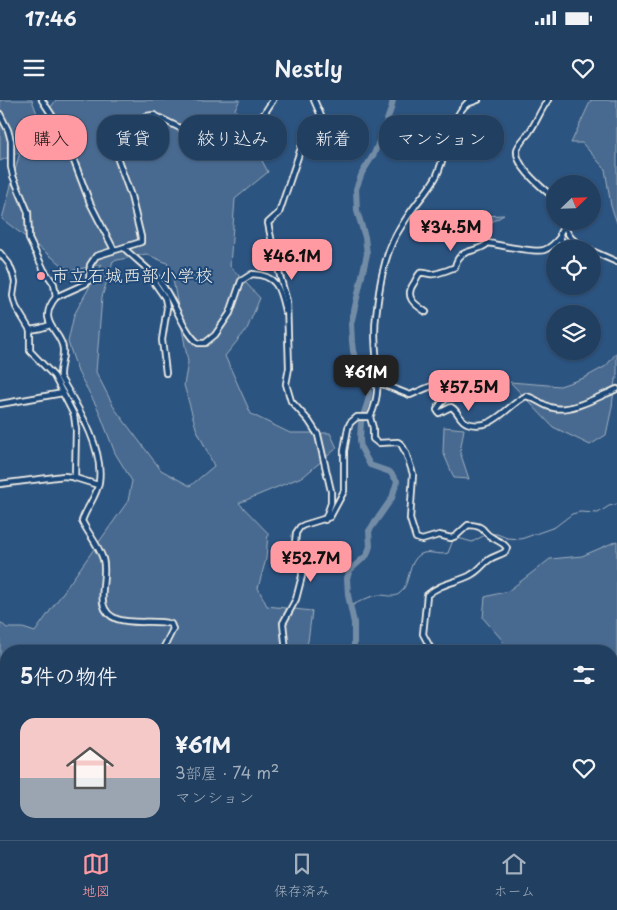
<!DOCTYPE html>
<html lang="ja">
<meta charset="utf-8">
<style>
:root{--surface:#213f61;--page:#294667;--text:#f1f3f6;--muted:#a2afbd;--line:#3e5876;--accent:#ff9aa2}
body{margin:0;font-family:"Playpen Sans","Klee One",sans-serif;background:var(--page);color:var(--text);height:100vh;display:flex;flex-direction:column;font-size:19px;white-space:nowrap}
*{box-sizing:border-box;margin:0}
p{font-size:16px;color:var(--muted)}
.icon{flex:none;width:28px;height:28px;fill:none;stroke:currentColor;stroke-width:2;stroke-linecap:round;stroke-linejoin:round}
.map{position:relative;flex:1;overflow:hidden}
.sheet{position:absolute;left:0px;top:545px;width:618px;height:195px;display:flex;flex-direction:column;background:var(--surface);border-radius:20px 20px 0 0;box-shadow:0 1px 4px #0004,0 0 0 1px var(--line)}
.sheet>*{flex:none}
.top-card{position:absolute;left:15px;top:15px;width:588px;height:45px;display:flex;gap:10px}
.needle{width:32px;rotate:67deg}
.fabs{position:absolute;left:546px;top:75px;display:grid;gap:10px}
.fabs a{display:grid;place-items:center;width:55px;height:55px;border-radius:50%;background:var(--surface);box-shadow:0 1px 4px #0004,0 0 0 1px var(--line);font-size:25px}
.price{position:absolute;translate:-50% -42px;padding:0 11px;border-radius:10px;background:var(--accent);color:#111;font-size:16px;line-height:32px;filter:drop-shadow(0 1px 2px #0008)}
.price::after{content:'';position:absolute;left:50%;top:30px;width:15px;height:11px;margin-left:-8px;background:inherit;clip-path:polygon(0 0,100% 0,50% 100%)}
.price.active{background:#222;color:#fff}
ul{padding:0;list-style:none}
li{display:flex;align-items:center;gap:15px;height:125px;padding:0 20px}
li span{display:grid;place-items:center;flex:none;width:140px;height:100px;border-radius:15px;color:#555}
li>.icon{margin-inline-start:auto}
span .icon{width:60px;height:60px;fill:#fffc;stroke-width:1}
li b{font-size:21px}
h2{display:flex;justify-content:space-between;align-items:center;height:60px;padding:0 20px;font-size:21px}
.chip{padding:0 18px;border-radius:20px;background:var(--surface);box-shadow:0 1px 4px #0004,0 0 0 1px var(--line);font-size:18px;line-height:45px}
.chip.active{background:var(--accent);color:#111}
.status{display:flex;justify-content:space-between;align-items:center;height:35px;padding:0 25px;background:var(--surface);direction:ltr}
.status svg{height:14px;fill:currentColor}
header{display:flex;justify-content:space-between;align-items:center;height:65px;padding:0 20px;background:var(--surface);font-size:22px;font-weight:600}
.tabs{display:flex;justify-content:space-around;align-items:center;height:70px;border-top:1px solid var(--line);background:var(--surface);font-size:14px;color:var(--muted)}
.tabs a{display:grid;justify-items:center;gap:2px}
.tabs .active{color:var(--accent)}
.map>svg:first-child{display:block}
.green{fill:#496b90;stroke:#9eaebc;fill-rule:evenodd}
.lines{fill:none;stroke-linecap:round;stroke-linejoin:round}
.stream{stroke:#a7b4c0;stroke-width:1}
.river{stroke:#738ca6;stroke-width:6}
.minor-casing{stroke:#f4f1e8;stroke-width:8}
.minor{stroke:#1f4a7a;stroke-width:4.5}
.poi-dot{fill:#ff9aa2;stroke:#1f4a7a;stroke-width:2}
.labels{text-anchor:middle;stroke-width:4;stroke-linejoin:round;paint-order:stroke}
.poi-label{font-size:18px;fill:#f4f1e8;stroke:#1f4a7a;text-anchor:start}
</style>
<div class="status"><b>17:46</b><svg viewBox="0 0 49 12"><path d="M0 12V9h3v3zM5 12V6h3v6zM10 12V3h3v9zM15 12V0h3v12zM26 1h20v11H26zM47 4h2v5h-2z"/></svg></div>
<header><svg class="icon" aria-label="menu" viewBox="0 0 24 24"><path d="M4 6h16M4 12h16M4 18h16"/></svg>Nestly<svg class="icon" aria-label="heart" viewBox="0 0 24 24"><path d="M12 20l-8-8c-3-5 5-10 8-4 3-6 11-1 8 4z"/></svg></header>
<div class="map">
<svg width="617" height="740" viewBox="0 0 617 740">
<rect width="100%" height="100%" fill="#2c5481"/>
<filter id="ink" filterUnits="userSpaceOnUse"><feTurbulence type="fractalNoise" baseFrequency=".02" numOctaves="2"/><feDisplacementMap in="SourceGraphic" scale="10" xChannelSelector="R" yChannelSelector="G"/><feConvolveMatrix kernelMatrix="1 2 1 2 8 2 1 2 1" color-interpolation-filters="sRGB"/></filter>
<g filter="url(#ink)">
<g class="green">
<path d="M0,0H32L40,22L56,0H240L235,9L268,72L235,99L230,166L260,198L247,229L225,256L251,314L290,333H330L337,348L304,376L239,403L268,433L266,459L258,488L267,506L312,511L308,541L305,551H6V623L0,628V522L7,528H23L35,532L128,401L132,381L115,353L98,309L78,272L68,242L74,215L102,164L70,171L2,119L20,52L0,61ZM146,154L167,163L172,174L188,262L184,285L196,328L214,366L190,386L161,370L115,309L96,272L102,197L113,161Z"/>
<path d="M591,0H617V123L611,106L605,69L582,43H571Z"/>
<path d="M504,115L483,127L472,136L464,126L481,116Z"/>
<path d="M617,252V279L615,280L612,307L606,335L590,345L553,327L510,282L560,286L584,278L606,266Z"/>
<path d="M444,327L464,329L460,352L469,379L454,378L443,352Z"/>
<path d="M617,441V740H308L313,734H611V551H500L503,541L483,518L485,497L508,491L550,459L582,456Z"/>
<path d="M48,734H94L88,740H49Z"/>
</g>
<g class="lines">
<g class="stream">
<path d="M489,434H497L507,438L521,439L555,427L572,414L580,412L598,413L609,406L617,404"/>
<path d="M351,506C359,502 371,495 380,495C387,495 393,498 399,494C411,485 407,461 421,454C429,450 439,456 448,453L453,440L458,438L472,442L485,435"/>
</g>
<g class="river">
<path d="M354,551V523L348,495L347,478L350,470L367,455L370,446L369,431L392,398L397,381L390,372L370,365L361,348L360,340L361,322L368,301L369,292L367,281L360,273L353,251L352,242L351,224L367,154L365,137L357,111L356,89L362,73L374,54L382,34L391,9L393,0"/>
<path d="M243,734L245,740"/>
</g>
<g class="minor-casing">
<g id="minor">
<path d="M42,0L63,32L90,103L114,150"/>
<path d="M314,0L321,16L317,25L306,33L279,113L268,123L275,158L287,201L289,268L286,284L291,301L309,321L318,335L331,391V403L325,420"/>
<path d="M548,0C541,9 537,21 530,31C527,36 518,44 517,50C515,67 544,89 555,99"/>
<path d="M467,4L478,0"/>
<path d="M0,14L8,30L11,41V67L13,76L28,112L29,139L44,170L54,184L56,197"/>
<path d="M565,121C565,137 575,142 588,149"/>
<path d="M565,124L560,133L561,141L570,146L579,144"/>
<path d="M124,148C135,159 153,172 161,183C174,200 183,231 198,243H205L215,235L230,213L241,181L252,174C278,175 280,190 285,211"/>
<path d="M592,151L617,162"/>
<path d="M0,153L9,164L13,174L15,182L13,196L16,207L30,230V251L54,276L74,315L76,330L75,377"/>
<path d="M147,172L165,198L167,208L162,240L166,273"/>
<path d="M426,212C414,204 404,197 414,183C416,180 417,176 420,173C425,172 430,175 433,174C437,174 451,169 455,167C459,146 478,154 488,143C499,145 535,153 544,150C550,148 556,142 560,137"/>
<path d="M30,230L41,228L50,225"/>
<path d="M377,282L410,295C429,287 449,278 470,275L472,277V281C462,290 441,298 437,310L439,313L451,307C458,310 459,320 467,323C493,332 506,306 526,296C536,298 544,307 554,308C572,312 600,296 617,289"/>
<path d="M0,304L63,293"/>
<path d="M0,384L64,376L72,377L98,385"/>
<path d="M162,551L173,529L171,524C154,519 134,525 117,519C91,509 109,479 103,459C98,444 89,435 82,421C86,408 97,396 99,382C104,347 77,306 60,277C59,267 64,259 63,249C62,231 35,223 56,197L85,184L89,181L90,165L96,156L141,142V137L131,96L118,60L119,42L122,33L128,25L146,16L154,15L190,33L232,48H242L252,41L260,20L273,0"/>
<path d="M286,551L283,523L296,499L302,476V464L295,443L296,433L300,427L304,425L330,417L344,391V351L348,328L350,323L357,317H370"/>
<path d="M432,551L423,534L427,495C442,483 454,483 469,476C481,470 482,464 490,459C495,456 500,455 505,452L507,448C503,442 499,442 493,438C480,432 488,426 468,425L456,436L451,438L439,435L422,440L416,438L410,419L413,374L406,353L401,344L398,342L378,343L373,339V328L370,317C386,286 371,249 376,216C379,189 383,159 396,135C402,125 408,115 415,106C422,96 431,87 437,75C448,50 448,20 470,0"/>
<path d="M611,677L617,675"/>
<path d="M144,740L151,734"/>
<path d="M548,740L549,734"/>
</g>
</g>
<use href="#minor" class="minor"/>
</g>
</g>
<circle class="poi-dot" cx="41" cy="176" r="5"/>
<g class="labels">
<g class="poi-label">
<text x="51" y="182">市立石城西部小学校</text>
</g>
</g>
</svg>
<div class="fabs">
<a><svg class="needle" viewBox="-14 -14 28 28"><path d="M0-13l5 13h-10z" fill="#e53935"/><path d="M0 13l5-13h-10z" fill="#a2afbd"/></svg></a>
<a><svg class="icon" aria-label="locate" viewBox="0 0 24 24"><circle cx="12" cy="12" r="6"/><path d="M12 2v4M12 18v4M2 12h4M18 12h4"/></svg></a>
<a><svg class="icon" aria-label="layers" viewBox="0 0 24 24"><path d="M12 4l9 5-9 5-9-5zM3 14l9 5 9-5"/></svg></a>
</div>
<b class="price" style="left:451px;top:152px">¥34.5M</b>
<b class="price" style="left:292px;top:181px">¥46.1M</b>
<b class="price active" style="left:366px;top:297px">¥61M</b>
<b class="price" style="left:469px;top:312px">¥57.5M</b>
<b class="price" style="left:311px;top:483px">¥52.7M</b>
<div class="top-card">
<a class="chip active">購入</a>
<a class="chip">賃貸</a>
<a class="chip">絞り込み</a>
<a class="chip">新着</a>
<a class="chip">マンション</a>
</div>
<section class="sheet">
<h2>5件の物件<svg class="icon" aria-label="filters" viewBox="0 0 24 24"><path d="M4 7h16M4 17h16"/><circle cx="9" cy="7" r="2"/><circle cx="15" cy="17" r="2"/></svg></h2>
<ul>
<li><span style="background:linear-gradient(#f6c9c9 60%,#9aa5b1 0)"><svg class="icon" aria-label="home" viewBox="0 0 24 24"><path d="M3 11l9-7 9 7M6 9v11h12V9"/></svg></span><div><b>¥61M</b><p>3部屋 · 74 m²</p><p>マンション</p></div><svg class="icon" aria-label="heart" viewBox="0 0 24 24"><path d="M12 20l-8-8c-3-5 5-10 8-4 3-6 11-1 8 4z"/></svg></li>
</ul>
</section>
</div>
<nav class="tabs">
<a class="active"><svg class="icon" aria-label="map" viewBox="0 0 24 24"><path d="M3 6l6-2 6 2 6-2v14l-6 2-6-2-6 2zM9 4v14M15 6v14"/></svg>地図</a>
<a><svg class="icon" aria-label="saved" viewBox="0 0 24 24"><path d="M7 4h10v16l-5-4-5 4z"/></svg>保存済み</a>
<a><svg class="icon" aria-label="home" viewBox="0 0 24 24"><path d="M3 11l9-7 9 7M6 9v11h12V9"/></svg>ホーム</a>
</nav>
